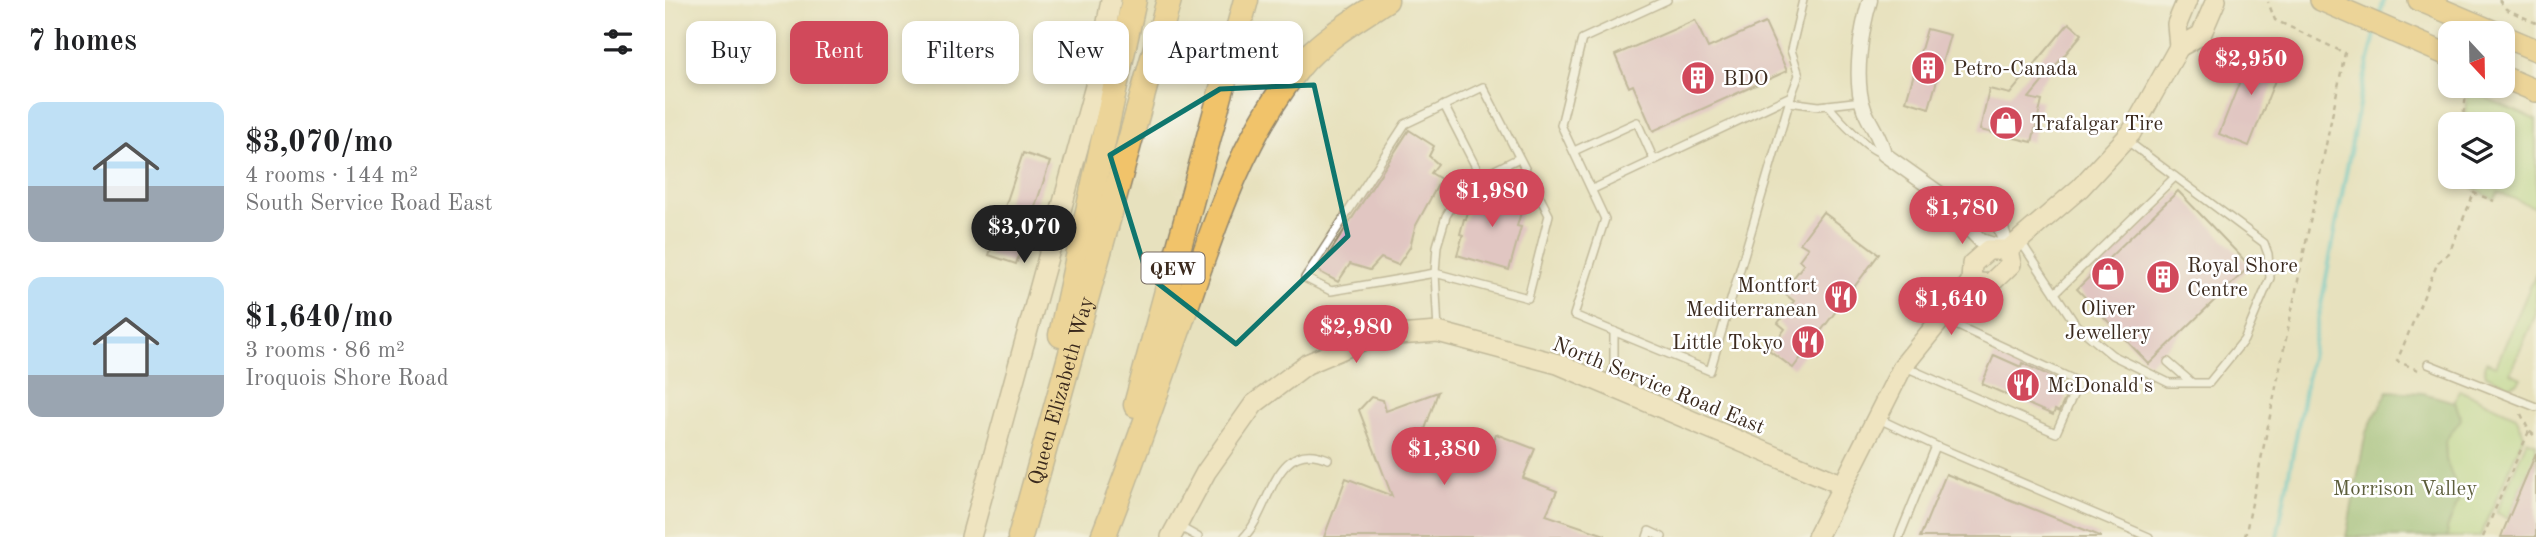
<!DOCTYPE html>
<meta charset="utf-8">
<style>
:root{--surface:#fff;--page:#f6f6f6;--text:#202124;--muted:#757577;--accent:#d1495b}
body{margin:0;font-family:"Old Standard TT",serif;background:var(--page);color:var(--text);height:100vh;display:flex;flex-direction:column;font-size:26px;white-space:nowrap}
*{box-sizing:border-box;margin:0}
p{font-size:23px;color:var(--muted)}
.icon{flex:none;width:38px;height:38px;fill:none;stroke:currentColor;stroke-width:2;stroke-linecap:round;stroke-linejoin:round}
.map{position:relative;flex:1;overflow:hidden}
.side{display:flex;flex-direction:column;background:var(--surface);width:665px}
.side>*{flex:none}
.guide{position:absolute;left:21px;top:21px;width:665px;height:63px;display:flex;gap:14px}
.needle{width:46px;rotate:158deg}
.fabs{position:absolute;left:1773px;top:21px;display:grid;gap:14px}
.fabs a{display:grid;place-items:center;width:77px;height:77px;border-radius:14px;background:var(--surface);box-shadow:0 4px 10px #0003;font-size:35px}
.price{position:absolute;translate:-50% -60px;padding:0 16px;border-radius:24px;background:var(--accent);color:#fff;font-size:23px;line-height:46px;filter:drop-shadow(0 2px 4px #0008)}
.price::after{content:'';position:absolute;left:50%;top:42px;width:21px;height:16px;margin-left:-10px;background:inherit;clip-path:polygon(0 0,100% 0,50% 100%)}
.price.active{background:#222;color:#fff}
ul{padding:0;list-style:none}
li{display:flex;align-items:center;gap:21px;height:175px;padding:0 28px}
li span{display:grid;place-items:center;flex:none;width:196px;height:140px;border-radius:14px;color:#555}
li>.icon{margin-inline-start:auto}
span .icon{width:84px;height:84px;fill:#fffc;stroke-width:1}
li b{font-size:30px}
h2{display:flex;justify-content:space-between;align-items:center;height:84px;padding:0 28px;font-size:30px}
.pill{padding:0 24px;border-radius:14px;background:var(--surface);box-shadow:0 4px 10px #0003;font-size:24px;line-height:63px}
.pill.active{background:var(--accent);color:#fff}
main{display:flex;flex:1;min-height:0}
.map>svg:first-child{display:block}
.green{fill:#abd682;stroke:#738050;stroke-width:2}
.forest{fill:#88b770;stroke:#627047;stroke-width:2}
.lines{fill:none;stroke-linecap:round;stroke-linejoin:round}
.stream{stroke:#54c2ca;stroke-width:4.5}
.building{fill:#d9a5c8}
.lane-casing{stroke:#91866e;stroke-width:10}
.street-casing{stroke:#91866e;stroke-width:17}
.secondary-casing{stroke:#91866e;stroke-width:22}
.primary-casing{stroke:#91866e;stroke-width:24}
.highway-casing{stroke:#91866e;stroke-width:27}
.path{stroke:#91866e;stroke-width:2.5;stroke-dasharray:5 5;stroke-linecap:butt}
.lane{stroke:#fff;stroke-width:7}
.street{stroke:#fff;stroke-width:14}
.secondary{stroke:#f9e7c3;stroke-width:19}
.primary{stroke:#f1c36a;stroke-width:21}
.highway{stroke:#f1c36a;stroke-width:24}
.marked{fill:none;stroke:#0f766e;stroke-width:5;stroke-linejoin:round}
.labels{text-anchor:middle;stroke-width:5;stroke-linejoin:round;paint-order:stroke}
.shield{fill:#fff;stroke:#766a62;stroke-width:2}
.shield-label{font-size:19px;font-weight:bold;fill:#3b2a1e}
.poi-label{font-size:21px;fill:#3b2a1e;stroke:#fff;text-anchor:start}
.street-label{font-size:21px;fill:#3b2a1e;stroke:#fff}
.park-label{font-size:21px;fill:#5d5e3c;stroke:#fff}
</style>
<main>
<section class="side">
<h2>7 homes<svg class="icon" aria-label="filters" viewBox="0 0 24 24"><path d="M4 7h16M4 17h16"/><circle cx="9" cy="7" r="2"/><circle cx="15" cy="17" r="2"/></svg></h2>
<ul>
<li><span style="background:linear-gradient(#bfe0f5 60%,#9aa5b1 0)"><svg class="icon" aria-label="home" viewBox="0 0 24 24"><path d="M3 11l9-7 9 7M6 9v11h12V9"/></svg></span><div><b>$3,070/mo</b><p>4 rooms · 144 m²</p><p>South Service Road East</p></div></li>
<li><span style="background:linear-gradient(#bfe0f5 70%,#9aa5b1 0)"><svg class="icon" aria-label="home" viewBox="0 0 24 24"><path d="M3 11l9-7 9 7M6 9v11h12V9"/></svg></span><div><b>$1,640/mo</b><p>3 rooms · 86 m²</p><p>Iroquois Shore Road</p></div></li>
</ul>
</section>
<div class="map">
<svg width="1871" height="537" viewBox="0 0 1871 537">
<rect width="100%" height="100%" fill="#fff"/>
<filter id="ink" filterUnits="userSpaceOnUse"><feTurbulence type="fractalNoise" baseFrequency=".0143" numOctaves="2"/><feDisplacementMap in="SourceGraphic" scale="14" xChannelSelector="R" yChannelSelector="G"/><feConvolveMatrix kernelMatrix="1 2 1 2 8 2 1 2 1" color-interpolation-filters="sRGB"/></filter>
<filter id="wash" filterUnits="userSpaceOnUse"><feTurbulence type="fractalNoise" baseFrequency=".00686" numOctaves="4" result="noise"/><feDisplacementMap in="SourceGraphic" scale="28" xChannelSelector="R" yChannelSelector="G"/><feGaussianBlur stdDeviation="1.57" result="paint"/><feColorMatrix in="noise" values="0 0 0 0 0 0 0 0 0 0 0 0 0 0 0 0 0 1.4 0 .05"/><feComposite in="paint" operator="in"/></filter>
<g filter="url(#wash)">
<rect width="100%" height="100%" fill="#e7e1be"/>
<g class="green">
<path d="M1803,90L1871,120V208L1833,192L1829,199L1806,187L1799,177H1838V124H1799Z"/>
<path d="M1871,273V314L1845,373L1856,378L1853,383L1845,386L1821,375L1819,367L1821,362L1831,366Z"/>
<path d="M1794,390L1851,416L1859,435L1815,537H1783L1782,529L1795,496L1781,460L1780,440L1796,419L1790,402Z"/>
<path d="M1862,440L1871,444V468L1864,470L1843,519L1831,512Z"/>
</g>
<path class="forest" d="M1723,391L1758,393L1790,402L1796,419L1780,441L1781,460L1795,496L1782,529L1783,537H1681L1701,432Z"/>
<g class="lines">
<g class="stream">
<path d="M1714,18L1719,0"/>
<path d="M1612,537L1697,89L1711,30"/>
</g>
</g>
<g id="blocks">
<g class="building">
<path d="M1030,20L1043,48L1100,23L1122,71L988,131L968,85L964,87L950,55Z"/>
<path d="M1404,23L1417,34L1364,98L1377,101L1367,142L1315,130L1324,89L1345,94Z"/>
<path d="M1262,29L1285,35L1264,108L1241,101Z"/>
<path d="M1588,48L1618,60L1584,146L1554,134Z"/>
<path d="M744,130L769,146L764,156L773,164L766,173L776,179L750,227L745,247L733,265L716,258L705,270L685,264L673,282L653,271Z"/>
<path d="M358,153L385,162L351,264L324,255Z"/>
<path d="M830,188L860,199L852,226L856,227L844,270L792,255L798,235L795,234L799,219H801L803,212L806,213L808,205H811L815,193L820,195Z"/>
<path d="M1513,191L1585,266L1484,364L1412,289Z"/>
<path d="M1158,212L1214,254L1128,368L1104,350L1120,329L1113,323L1129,301L1121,295L1130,284L1126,281L1139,264L1134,260L1143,248L1135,243Z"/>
<path d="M1329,355L1356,367L1357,363L1392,379L1391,382L1400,386L1396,395L1401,397L1394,412L1390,410L1388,415L1317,384Z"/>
<path d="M773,392L757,438L822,463L831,434L870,449L858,478L892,491L881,515L940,535V537H659L681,478L727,496L694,410L706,397L718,400L721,411Z"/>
<path d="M1871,453V537H1836L1839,529Z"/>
<path d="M1281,474L1435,536V537H1255Z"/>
</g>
</g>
</g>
<g filter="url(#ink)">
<use href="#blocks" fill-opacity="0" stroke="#91866e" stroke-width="2"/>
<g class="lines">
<g class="lane-casing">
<g id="lane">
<path d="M1002,0L917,39L896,125L940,219L909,315L1045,371L1126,96"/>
<path d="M818,87L884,215L863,298L770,273L666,291L640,278L740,124Z"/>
<path d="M1124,102L1154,106L1197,101"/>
<path d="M779,105L816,177"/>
<path d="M1163,105C1173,118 1203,151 1219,154"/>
<path d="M909,151L972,122L989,160"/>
<path d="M928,189L1126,96L1134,75L1126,50L1138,0"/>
<path d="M1356,242L1411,325L1447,355L1504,383H1544L1579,340L1605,278L1603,254L1599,243L1461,140"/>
<path d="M1390,293L1510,177"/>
<path d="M773,331L770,273L772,246L781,216L800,185L854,158"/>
<path d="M1503,362L1526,382"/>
<path d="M1763,364L1871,407"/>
<path d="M1238,366L1391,433L1414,382L1278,319"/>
<path d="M943,384L949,365V331"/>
<path d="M1214,419L1271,446L1484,537"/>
<path d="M515,527L533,537"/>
<path d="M579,537C606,510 609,436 663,459"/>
<path d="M982,537L984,531L997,537"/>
<path d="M1234,537L1271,446"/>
</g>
</g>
<g class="street-casing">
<g id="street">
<path d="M1205,0C1196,30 1188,80 1199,109C1205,125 1216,137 1219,154L1285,201L1296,221L1316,241L1335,247"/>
<path d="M1285,201L1316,208L1333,219L1343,250"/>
</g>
</g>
<g class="secondary-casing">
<g id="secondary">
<path d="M1514,47L1536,35L1551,0"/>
<path d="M1306,282L1325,284L1346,264L1343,250"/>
<path d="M306,537L432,79L446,0"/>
<path d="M506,537L541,472L589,404L642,364L706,337L773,332L893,364L1178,485"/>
<path d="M1152,537L1238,366L1306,282L1307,264L1323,250H1343L1415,188L1466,133L1514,47L1512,24L1522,0"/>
</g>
</g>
<g class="primary-casing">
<g id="primary">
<path d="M1656,0L1785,56"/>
<path d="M1754,0L1832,33"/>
<path d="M1838,36L1871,50"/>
<path d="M1838,77L1871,91"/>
</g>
</g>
<g class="highway-casing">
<g id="highway">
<path d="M396,335L469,0"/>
<path d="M471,405L581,0"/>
<path id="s1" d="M355,537L504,0"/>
<path d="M438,537C468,461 494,384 521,307C549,225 578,137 633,68C653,42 693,18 721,0"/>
</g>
</g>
<g class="path">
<path d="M1834,0L1841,9L1871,23"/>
<path d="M1797,124L1802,88"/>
<path d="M1795,177L1809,193L1829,201"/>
<path d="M1753,370L1732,361L1773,262L1784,253L1809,193"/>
<path d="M1856,414L1864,431L1871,437"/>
<path d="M1580,537L1680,53L1610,20L1603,2"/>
<path d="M1818,537L1864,431"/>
</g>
<use href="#lane" class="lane"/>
<use href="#street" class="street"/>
<use href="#secondary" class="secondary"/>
<use href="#primary" class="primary"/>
<use href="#highway" class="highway"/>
</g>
</g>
<path d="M0 0H1871V537H0ZM649,85L683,236L571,344L482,275L445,155L555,89Z" fill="#e7e1be" fill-opacity=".55" fill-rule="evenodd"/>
<path class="marked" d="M649,85L683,236L571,344L482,275L445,155L555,89Z"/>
<defs>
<g id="building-disc" transform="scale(1.75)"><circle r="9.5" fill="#d1495b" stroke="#fff"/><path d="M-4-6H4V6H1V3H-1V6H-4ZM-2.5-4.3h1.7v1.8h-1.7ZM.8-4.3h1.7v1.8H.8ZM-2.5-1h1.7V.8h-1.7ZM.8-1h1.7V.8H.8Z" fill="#fff"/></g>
<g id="shop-disc" transform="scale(1.75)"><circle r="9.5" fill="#d1495b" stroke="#fff"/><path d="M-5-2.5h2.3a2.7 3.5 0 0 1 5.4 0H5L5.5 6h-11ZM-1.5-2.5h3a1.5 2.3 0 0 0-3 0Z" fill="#fff"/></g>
<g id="restaurant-disc" transform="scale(1.75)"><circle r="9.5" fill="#d1495b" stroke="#fff"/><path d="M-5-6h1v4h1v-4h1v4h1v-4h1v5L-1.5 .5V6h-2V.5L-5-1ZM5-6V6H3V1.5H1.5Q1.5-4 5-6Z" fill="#fff"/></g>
</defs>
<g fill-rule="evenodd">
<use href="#building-disc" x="1263" y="68"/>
<use href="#building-disc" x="1033" y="78"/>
<use href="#shop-disc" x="1341" y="123"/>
<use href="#shop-disc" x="1443" y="274"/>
<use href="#building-disc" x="1498" y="277"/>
<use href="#restaurant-disc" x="1176" y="297"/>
<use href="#restaurant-disc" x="1143" y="342"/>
<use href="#restaurant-disc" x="1358" y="385"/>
</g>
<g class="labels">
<rect class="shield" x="476.5" y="252.5" width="63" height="31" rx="5"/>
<g class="shield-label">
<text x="508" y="275">QEW</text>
</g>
<g class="poi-label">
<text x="1288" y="75">Petro-Canada</text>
<text x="1058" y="85">BDO</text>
<text x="1366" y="130">Trafalgar Tire</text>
<text x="1522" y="272">Royal Shore<tspan x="1522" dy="24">Centre</tspan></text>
<text x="1152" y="292" text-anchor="end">Montfort<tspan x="1152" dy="24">Mediterranean</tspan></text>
<text x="1443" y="315" text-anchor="middle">Oliver<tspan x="1443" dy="24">Jewellery</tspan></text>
<text x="1118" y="349" text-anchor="end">Little Tokyo</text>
<text x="1382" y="392">McDonald's</text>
</g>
<g class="street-label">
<text transform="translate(994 385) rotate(22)" y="7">North Service Road East</text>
<text dy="7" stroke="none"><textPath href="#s1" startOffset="152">Queen Elizabeth Way</textPath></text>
</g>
<g class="park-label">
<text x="1740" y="495">Morrison Valley</text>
</g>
</g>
</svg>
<div class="fabs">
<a><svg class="needle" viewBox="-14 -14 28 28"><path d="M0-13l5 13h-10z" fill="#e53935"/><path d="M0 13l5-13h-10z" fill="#757577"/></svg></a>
<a><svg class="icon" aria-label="layers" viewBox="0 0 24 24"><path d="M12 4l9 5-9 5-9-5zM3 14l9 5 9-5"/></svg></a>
</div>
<b class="price" style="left:1586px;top:97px">$2,950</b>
<b class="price" style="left:827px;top:229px">$1,980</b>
<b class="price" style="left:1297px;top:246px">$1,780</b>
<b class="price active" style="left:359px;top:265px">$3,070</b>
<b class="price" style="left:1286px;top:337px">$1,640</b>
<b class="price" style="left:691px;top:365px">$2,980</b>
<b class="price" style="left:779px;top:487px">$1,380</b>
<div class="guide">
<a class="pill">Buy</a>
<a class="pill active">Rent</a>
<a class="pill">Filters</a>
<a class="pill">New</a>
<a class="pill">Apartment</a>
</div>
</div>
</main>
